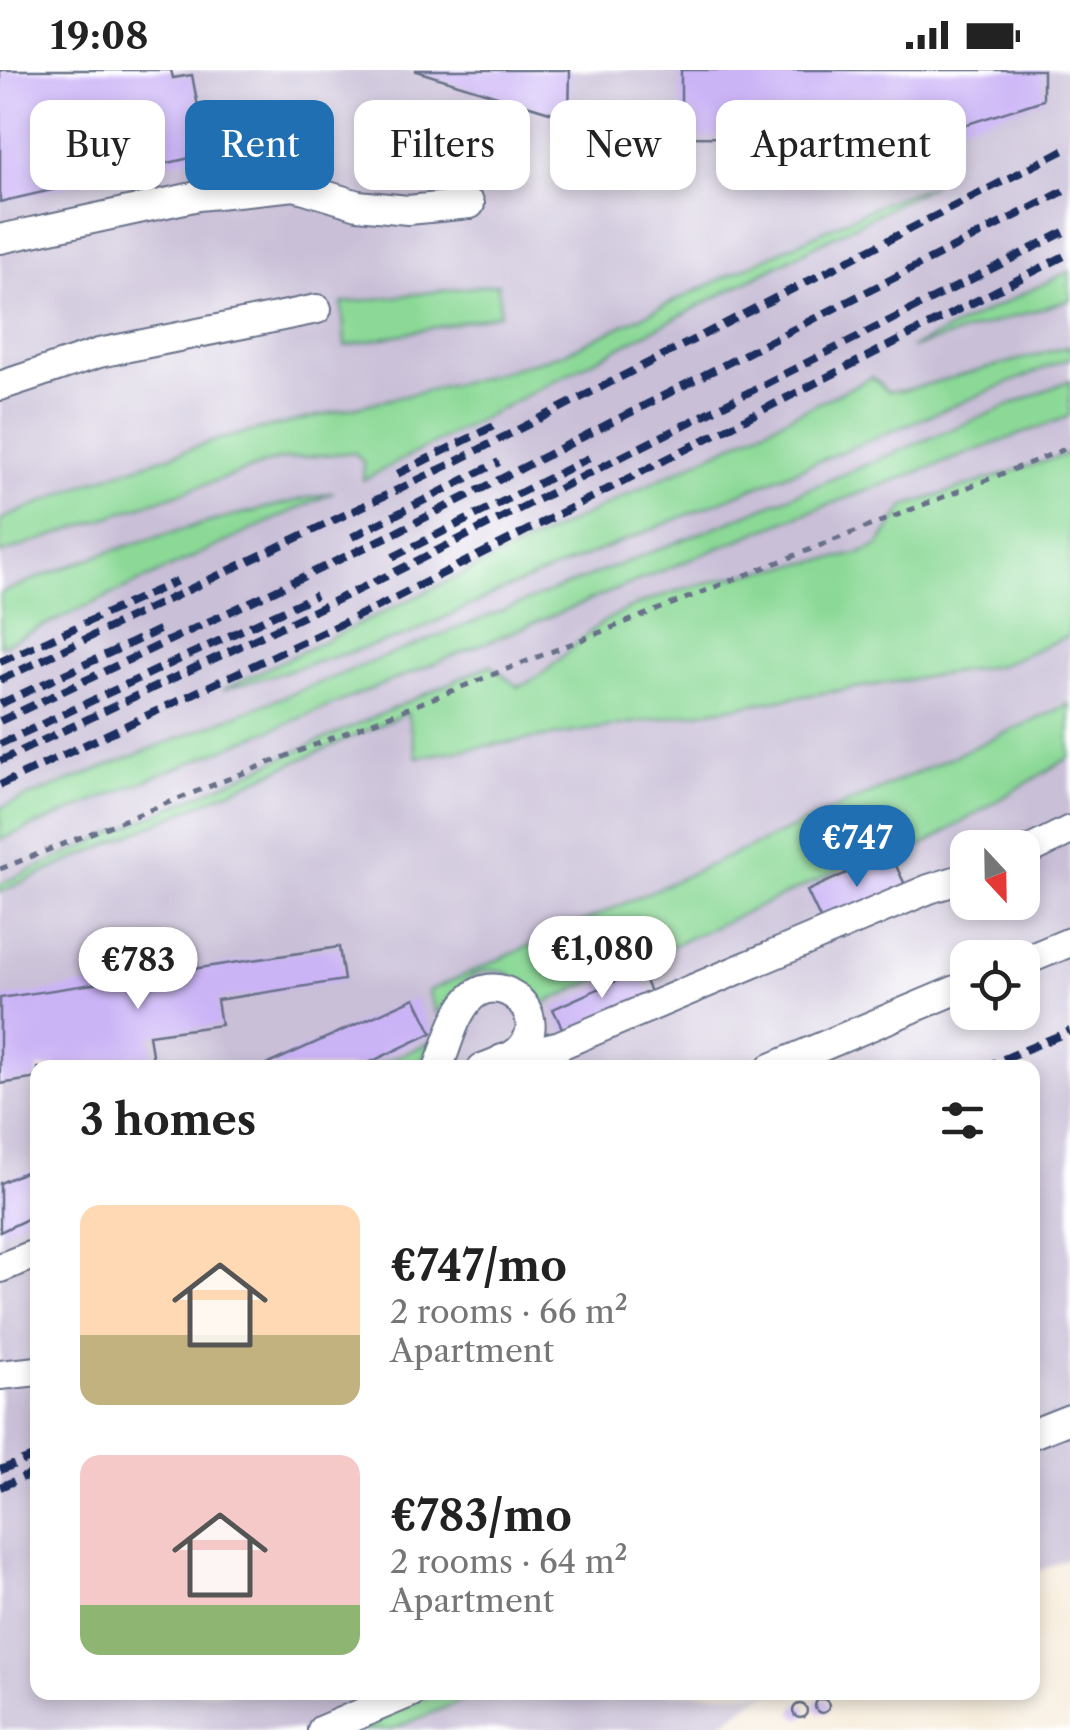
<!DOCTYPE html>
<meta charset="utf-8">
<style>
:root{--surface:#fff;--page:#f6f6f6;--text:#222;--muted:#767676;--accent:#1f6fb2}
body{margin:0;font-family:"Libre Caslon Text",serif;background:var(--page);color:var(--text);height:100vh;display:flex;flex-direction:column;font-size:38px;white-space:nowrap}
*{box-sizing:border-box;margin:0}
p{font-size:32px;color:var(--muted)}
.icon{flex:none;width:55px;height:55px;fill:none;stroke:currentColor;stroke-width:2;stroke-linecap:round;stroke-linejoin:round}
.map{position:relative;flex:1;overflow:hidden}
.side{position:absolute;left:30px;top:990px;width:1010px;height:640px;display:flex;flex-direction:column;background:var(--surface);border-radius:20px;box-shadow:0 5px 15px #0003}
.side>*{flex:none}
.banner{position:absolute;left:30px;top:30px;width:1010px;height:90px;display:flex;gap:20px}
.needle{width:65px;rotate:158deg}
.fabs{position:absolute;left:950px;top:760px;display:grid;gap:20px}
.fabs a{display:grid;place-items:center;width:90px;height:90px;border-radius:20px;background:var(--surface);box-shadow:0 5px 15px #0003;font-size:50px}
.price{position:absolute;translate:-50% -85px;padding:0 22px;border-radius:35px;background:#fff;color:#222;font-size:32px;line-height:65px;filter:drop-shadow(0 2px 5px #0008)}
.price::after{content:'';position:absolute;left:50%;top:60px;width:30px;height:22px;margin-left:-15px;background:inherit;clip-path:polygon(0 0,100% 0,50% 100%)}
.price.active{background:var(--accent);color:#fff}
ul{padding:0;list-style:none}
li{display:flex;align-items:center;gap:30px;height:250px;padding:0 50px}
li span{display:grid;place-items:center;flex:none;width:280px;height:200px;border-radius:20px;color:#555}
li>.icon{margin-inline-start:auto}
span .icon{width:120px;height:120px;fill:#fffc;stroke-width:1}
li b{font-size:42px}
h2{display:flex;justify-content:space-between;align-items:center;height:120px;padding:0 50px;font-size:42px}
.tag{padding:0 35px;border-radius:20px;background:var(--surface);box-shadow:0 5px 15px #0003;font-size:35px;line-height:90px}
.tag.active{background:var(--accent);color:#fff}
.status{display:flex;justify-content:space-between;align-items:center;height:70px;padding:0 50px;background:var(--surface);direction:ltr}
.status svg{height:28px;fill:currentColor}
.map>svg:first-child{display:block}
.industrial{fill:#c9bfd7;fill-rule:evenodd}
.green{fill:#8cd997;stroke:#54847a;stroke-width:2.5}
.building{fill:#cbb4f6}
.lines{fill:none;stroke-linecap:round;stroke-linejoin:round}
.minor-casing{stroke:#687189;stroke-width:32}
.path{stroke:#687189;stroke-width:5;stroke-dasharray:8 8;stroke-linecap:butt}
.minor{stroke:#fff;stroke-width:28}
.rail{stroke:#1b2f5e;stroke-width:8;stroke-dasharray:15 8;stroke-linecap:butt}
</style>
<div class="status"><b>19:08</b><svg viewBox="0 0 49 12"><path d="M0 12V9h3v3zM5 12V6h3v6zM10 12V3h3v9zM15 12V0h3v12zM26 1h20v11H26zM47 4h2v5h-2z"/></svg></div>
<div class="map">
<svg width="1070" height="1660" viewBox="0 0 1070 1660">
<rect width="100%" height="100%" fill="#fff"/>
<filter id="ink" filterUnits="userSpaceOnUse"><feTurbulence type="fractalNoise" baseFrequency=".01" numOctaves="2"/><feDisplacementMap in="SourceGraphic" scale="20" xChannelSelector="R" yChannelSelector="G"/><feConvolveMatrix kernelMatrix="1 2 1 2 8 2 1 2 1" color-interpolation-filters="sRGB"/></filter>
<filter id="wash" filterUnits="userSpaceOnUse"><feTurbulence type="fractalNoise" baseFrequency=".0048" numOctaves="4" result="noise"/><feDisplacementMap in="SourceGraphic" scale="40" xChannelSelector="R" yChannelSelector="G"/><feGaussianBlur stdDeviation="2.25" result="paint"/><feColorMatrix in="noise" values="0 0 0 0 0 0 0 0 0 0 0 0 0 0 0 0 0 1.4 0 .05"/><feComposite in="paint" operator="in"/></filter>
<g filter="url(#wash)">
<rect width="100%" height="100%" fill="#f6ebd9"/>
<path class="industrial" d="M0,0H1070V1487L1033,1504L1032,998H38V1622L770,1623L750,1632L714,1660H0ZM968,778H1022V832H968ZM968,888H1022V942H968Z"/>
<g class="green">
<path d="M933,115L363,410L364,393L354,382L277,390L0,484V450L93,411L220,369L480,308L564,283L885,132Z"/>
<path d="M1070,201V230L911,278Z"/>
<path d="M498,214L500,244L345,276L342,233Z"/>
<path d="M1070,276V288L499,522L408,565L222,620L872,307L887,321H902Z"/>
<path d="M1070,310V346L790,449L0,770V738L733,450Z"/>
<path d="M1070,383V565L1001,595L417,687L407,643L0,822V814L490,595L518,617C556,602 576,567 610,548C679,510 782,498 859,484L878,476L905,436Z"/>
<path d="M334,422L35,560L0,576V524C107,476 220,448 334,422Z"/>
<path d="M1070,634V687L919,778L913,767L545,933C527,913 499,887 469,908C457,916 448,933 436,943L428,921Z"/>
<path d="M432,972L417,997H372Z"/>
<path d="M436,1623H480L391,1660H344Z"/>
</g>
<g id="blocks">
<g class="building">
<path d="M0,0H171L173,8L192,5L207,84L0,132Z"/>
<path d="M416,0H570L569,48L416,1Z"/>
<path d="M681,0H1043V30L867,86V68L681,67Z"/>
<path d="M890,783L907,819L824,857L807,821Z"/>
<path d="M339,877L344,910L217,930L221,955L149,965L153,991L108,998H38V1008L0,1014V928Z"/>
<path d="M640,900L651,924L564,962L553,939Z"/>
<path d="M415,928L432,963L358,998H259Z"/>
<path d="M38,1096V1144L0,1162V1113Z"/>
<circle cx="822" cy="1636" r="7"/>
<circle cx="800" cy="1641" r="7"/>
</g>
</g>
</g>
<g filter="url(#ink)">
<use href="#blocks" fill-opacity="0" stroke="#687189" stroke-width="2.5"/>
<g class="lines">
<g class="minor-casing">
<g id="minor">
<path d="M0,169L198,126L295,116L358,135L408,140L470,134"/>
<path d="M0,316L99,283L317,239"/>
<path d="M1022,784L1070,760"/>
<path d="M1022,892L1070,872"/>
<path d="M502,989L560,975L929,819L968,807"/>
<path d="M438,998C447,977 453,949 467,932C499,893 556,948 518,981C509,989 494,993 482,998"/>
<path d="M771,998L968,915"/>
<path d="M0,1198L38,1183"/>
<path d="M0,1305L38,1301"/>
<path d="M1032,1364L1070,1349"/>
<path d="M322,1660L412,1622"/>
</g>
</g>
<path class="path" d="M0,799L1070,377"/>
<use href="#minor" class="minor"/>
<g class="rail">
<path d="M397,404L496,355"/>
<path d="M352,467L499,392"/>
<path d="M393,487L589,388"/>
<path d="M0,592L177,511"/>
<path d="M0,610L447,396L1070,77"/>
<path d="M0,634L159,560"/>
<path d="M0,651L391,465L1070,118"/>
<path d="M0,674L316,525"/>
<path d="M0,691L393,503L1070,159"/>
<path d="M0,715L381,535L1070,183"/>
<path d="M982,998L1070,961"/>
<path d="M0,1400L38,1385"/>
<path d="M0,1417L38,1401"/>
</g>
</g>
</g>
</svg>
<div class="fabs">
<a><svg class="needle" viewBox="-14 -14 28 28"><path d="M0-13l5 13h-10z" fill="#e53935"/><path d="M0 13l5-13h-10z" fill="#767676"/></svg></a>
<a><svg class="icon" aria-label="locate" viewBox="0 0 24 24"><circle cx="12" cy="12" r="6"/><path d="M12 2v4M12 18v4M2 12h4M18 12h4"/></svg></a>
</div>
<b class="price active" style="left:857px;top:820px">€747</b>
<b class="price" style="left:602px;top:931px">€1,080</b>
<b class="price" style="left:138px;top:942px">€783</b>
<div class="banner">
<a class="tag">Buy</a>
<a class="tag active">Rent</a>
<a class="tag">Filters</a>
<a class="tag">New</a>
<a class="tag">Apartment</a>
</div>
<section class="side">
<h2>3 homes<svg class="icon" aria-label="filters" viewBox="0 0 24 24"><path d="M4 7h16M4 17h16"/><circle cx="9" cy="7" r="2"/><circle cx="15" cy="17" r="2"/></svg></h2>
<ul>
<li><span style="background:linear-gradient(#ffd9b3 65%,#c2b280 0)"><svg class="icon" aria-label="home" viewBox="0 0 24 24"><path d="M3 11l9-7 9 7M6 9v11h12V9"/></svg></span><div><b>€747/mo</b><p>2 rooms · 66 m²</p><p>Apartment</p></div></li>
<li><span style="background:linear-gradient(#f6c9c9 75%,#8fb573 0)"><svg class="icon" aria-label="home" viewBox="0 0 24 24"><path d="M3 11l9-7 9 7M6 9v11h12V9"/></svg></span><div><b>€783/mo</b><p>2 rooms · 64 m²</p><p>Apartment</p></div></li>
</ul>
</section>
</div>
